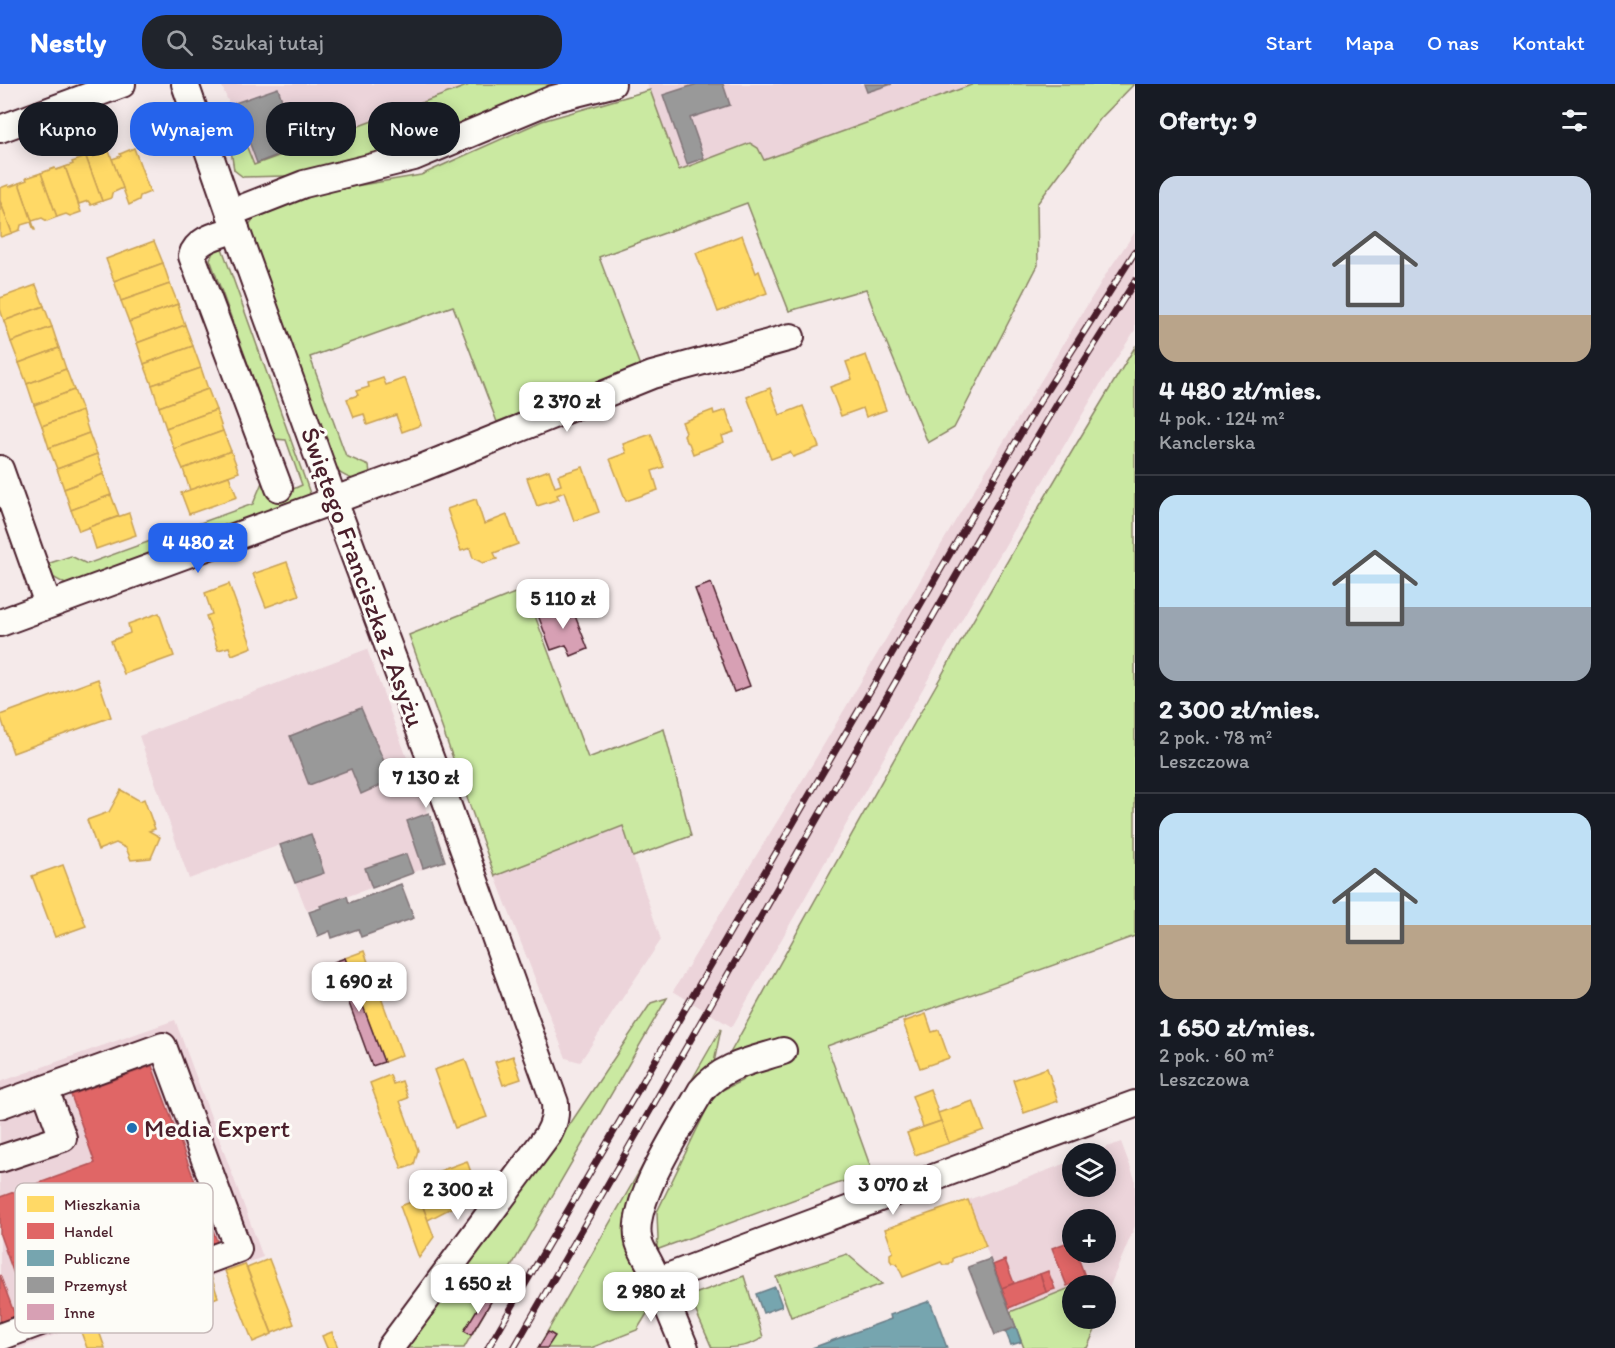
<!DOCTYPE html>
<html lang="pl">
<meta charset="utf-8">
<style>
:root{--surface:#171b24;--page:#20242c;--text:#f1f3f6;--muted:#9ea1a6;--line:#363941;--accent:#2563eb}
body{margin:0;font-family:Itim,sans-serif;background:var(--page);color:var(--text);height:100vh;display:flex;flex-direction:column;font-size:22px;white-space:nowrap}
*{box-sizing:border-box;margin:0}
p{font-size:20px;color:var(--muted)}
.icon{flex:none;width:33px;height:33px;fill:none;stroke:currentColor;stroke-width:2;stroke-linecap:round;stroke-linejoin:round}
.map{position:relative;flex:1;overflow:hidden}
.details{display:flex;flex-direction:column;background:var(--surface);width:480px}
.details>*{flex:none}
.guide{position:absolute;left:18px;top:18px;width:570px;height:54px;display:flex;gap:12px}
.tools{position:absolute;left:1062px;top:1059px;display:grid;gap:12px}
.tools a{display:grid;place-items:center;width:54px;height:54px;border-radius:50%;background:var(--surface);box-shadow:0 3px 15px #0003;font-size:30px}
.price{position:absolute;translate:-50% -51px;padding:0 14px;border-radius:12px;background:#fff;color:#222;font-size:20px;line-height:39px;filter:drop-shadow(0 2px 3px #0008)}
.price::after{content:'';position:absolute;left:50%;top:36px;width:18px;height:14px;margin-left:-9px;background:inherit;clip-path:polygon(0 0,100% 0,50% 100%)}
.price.current{background:var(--accent);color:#fff}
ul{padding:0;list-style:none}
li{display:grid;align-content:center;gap:12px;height:318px;padding:0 24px}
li+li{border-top:2px solid var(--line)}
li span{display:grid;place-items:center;height:186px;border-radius:18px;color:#555}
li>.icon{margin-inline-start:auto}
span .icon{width:108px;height:108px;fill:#fffc;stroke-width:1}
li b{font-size:26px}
h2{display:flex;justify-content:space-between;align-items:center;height:72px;padding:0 24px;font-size:26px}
.tag{padding:0 21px;border-radius:24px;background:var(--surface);box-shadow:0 3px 15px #0003;font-size:21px;line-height:54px}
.tag.current{background:var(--accent);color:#fff}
header{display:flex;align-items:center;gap:36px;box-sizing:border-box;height:84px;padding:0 30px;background:var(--accent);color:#fff}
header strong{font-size:28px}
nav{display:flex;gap:33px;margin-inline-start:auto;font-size:21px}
.search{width:420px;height:54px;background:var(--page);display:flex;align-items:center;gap:15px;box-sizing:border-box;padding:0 21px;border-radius:24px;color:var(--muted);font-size:22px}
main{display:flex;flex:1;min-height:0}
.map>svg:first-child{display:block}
.built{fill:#ecd4da;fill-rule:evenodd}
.green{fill:#cae9a1;stroke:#8a8466;stroke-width:1.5}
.homes{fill:#ffd966;stroke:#c9a154;stroke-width:1.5}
.shops{fill:#e06666;stroke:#b35154;stroke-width:1.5}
.public{fill:#76a5af;stroke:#697d87;stroke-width:1.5}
.industry{fill:#999;stroke:#817478;stroke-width:1.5}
.building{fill:#d7a0b4;stroke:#4a1f2b;stroke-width:1.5}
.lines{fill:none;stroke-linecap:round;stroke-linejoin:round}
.minor-casing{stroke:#4a1f2b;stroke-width:30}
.minor{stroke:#fdfcf7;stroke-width:26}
.rail-casing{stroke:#4a1f2b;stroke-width:7}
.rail{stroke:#fdfcf7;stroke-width:4.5;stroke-dasharray:14;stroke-linecap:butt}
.poi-dot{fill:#1f6fb2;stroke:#fdfcf7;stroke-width:2}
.labels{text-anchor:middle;stroke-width:6;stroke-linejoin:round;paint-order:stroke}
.street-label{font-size:26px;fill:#4a1f2b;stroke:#fdfcf7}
.poi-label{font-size:26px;fill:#4a1f2b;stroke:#fdfcf7;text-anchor:start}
.key{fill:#fdfcf7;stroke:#c7baba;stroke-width:1.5}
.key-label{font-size:16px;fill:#4a1f2b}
</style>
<header>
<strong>Nestly</strong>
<div class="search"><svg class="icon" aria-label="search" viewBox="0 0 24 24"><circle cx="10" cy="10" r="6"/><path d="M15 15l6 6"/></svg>Szukaj tutaj</div>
<nav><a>Start</a><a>Mapa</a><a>O nas</a><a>Kontakt</a></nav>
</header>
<main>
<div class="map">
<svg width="1135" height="1264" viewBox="0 0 1135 1264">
<rect width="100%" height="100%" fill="#f5eaea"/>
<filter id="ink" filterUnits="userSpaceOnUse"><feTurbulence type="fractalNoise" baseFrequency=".0167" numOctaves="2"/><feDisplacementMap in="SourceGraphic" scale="12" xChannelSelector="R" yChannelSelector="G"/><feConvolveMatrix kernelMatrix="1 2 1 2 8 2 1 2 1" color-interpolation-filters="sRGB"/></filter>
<g filter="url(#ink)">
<g class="built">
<path d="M221,0H472L254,81Z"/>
<path d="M647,0H974L764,76L750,59L679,86Z"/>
<path d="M1135,148V246L1101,299L970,521L732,943L673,907L813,679L957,434L1108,187Z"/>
<path d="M367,565L445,777L307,827L280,761L189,795L139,652Z"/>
<path d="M623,742L661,856L580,978L566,974L495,792Z"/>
<path d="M175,936L263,1173L20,1264H0V998Z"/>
<path d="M1121,1058L1135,1095V1142L1106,1211V1202L1091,1201L1089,1196L1072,1202V1203L1010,1228L968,1116L1072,1077V1102H1106V1070L1091,1069ZM1072,1136H1106V1168H1072Z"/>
</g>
<g class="green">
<path d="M472,0H584L494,33L321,91L243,93L234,86L231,66L238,41L254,81Z"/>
<path d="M974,0H1134L1100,35L1037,120L1038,181L954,344L928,359L878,238L866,205L789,227L747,119L599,173L640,282L497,338L453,222L310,273L346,372L369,382L370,389C351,398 351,396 334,385L248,151L249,141L256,131L273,120L332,106L421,91L542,37L650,6L679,86L750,59L758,64L764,76Z"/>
<path d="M215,164H222L312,415L67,501L49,491L44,481L71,472L87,480L253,420L263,396L271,415L302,401L286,356L275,355L210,175Z"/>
<path d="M1135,263V852L827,962L872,1087L656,1166L658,1155L657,1128L714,1010L741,997L757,985L780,959L729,971C861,733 993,495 1135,263Z"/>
<path d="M525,505L588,674L664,645L691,752L633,773L623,742L495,792L409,551Z"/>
<path d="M667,914L464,1264H404L564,1049L651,919Z"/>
<path d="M721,945L712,988L632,1167L649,1211L648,1228L637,1246L591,1264H538Z"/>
<path d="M847,1170L882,1200L791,1233L776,1193Z"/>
<path d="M744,1192L763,1253C750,1264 730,1264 712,1264L689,1212Z"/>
<path d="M1072,1203V1234L1100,1235L1087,1264H1024L1010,1228Z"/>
</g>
<g class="homes">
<path d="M134,64L150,108L140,112L139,116L129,121L112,75L121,72L120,70Z"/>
<path d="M109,67L123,104L112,109L111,114L102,117L86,73L92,71L93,73L98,71V69L99,68L100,70Z"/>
<path d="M86,73L102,117L91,121L88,117L79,120L65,83L73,80L72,78Z"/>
<path d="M65,83L81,128L70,132L66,130L57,133L41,89L55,84L56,86Z"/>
<path d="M41,89L57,133L47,137L42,134L32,137L19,99L27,96L26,94Z"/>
<path d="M19,99L35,146H34L31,138L21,141L20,146L12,149L0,117V104L8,101L9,103Z"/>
<path d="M0,117L12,149L1,153L0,152Z"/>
<path d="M742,151L756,189L759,187L767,209L718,228L696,169Z"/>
<path d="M154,157L163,179L114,197L106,175Z"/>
<path d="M163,179L170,200L121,217L114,197Z"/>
<path d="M170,200L178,220L129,238L121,217Z"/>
<path d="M36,201L44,222L4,237L0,225V214Z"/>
<path d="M178,220L185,241L137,259L129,238Z"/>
<path d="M44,222L52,243L11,258L4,237Z"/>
<path d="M185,241L193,262L144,280L137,259Z"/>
<path d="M52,243L59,264L19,279L11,258Z"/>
<path d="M193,262L201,284L152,301L144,280Z"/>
<path d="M59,264L66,285L27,300L19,279Z"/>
<path d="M866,271L886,326L866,333L863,324L841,332L830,303L852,295L846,278Z"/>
<path d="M201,284L208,305L159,323L152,301Z"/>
<path d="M66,285L74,306L34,321L27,300Z"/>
<path d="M383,294L386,301L405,294L421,341L402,348L396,331L367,341L364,330L354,333L347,315L358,311L356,307L369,303L368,299Z"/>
<path d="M770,304L780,331L803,322L819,363L793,373L790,368L771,375L747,313Z"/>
<path d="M208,305L216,326L166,344L159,323Z"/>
<path d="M74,306L82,327L42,342L34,321Z"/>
<path d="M216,326L223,347L174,365L166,344Z"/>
<path d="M713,326L714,330L726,326L734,348L722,352L724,358L693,370L689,359L686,358L684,351L686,348L682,338Z"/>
<path d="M82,327L89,349L49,364L42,342Z"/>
<path d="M223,347L231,367L183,385L174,365Z"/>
<path d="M89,349L97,370L57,385L49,364Z"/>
<path d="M651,350L664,383L652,387L658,406L626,417L610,375L626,369L623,360Z"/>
<path d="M231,367L239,388L190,406L183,385Z"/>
<path d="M97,370L104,390L64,405L57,385Z"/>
<path d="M583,383L599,428L574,437L564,408L557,411L559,415L537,422L527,394L549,386L555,403L561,401L558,391Z"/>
<path d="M104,390L111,411L71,426L64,405Z"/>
<path d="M229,392L237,413L189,430L181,409Z"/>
<path d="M111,411L119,432L79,447L71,426Z"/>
<path d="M476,415L484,440L507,431L518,460L494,469L497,475L483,479L473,474L470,464L461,467L447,425Z"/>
<path d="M129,429L136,451L96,465L89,443Z"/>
<path d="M287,478L299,511L266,523L253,490Z"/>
<path d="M229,500L252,563L232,571L229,563L218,566L206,532L212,530L205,509Z"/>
<path d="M159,529L174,572L124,590L111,557L130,549L128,540Z"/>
<path d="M98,595L111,633L13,669L0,631Z"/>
<path d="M121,706L140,717L144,715L155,745L149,747L160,753L151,774L131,776L126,764L116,759L98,766L87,736L109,728Z"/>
<path d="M63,781L86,842L55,853L32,792Z"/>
<path d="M364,867L402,971L384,978L345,874Z"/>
<path d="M926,930L932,948L939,946L949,974L920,984L903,938Z"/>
<path d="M513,972L521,995L503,1001L495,978Z"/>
<path d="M465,975L487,1033L455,1044L434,986Z"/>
<path d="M1047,984L1058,1017L1024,1029L1013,996Z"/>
<path d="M390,991L393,1000L402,997L408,1014L400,1017L418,1066L414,1081L402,1085L370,999Z"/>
<path d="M930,1005L941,1037L923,1043L912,1012Z"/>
<path d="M973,1017L984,1046L949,1059L938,1029Z"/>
<path d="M941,1037L949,1059L915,1071L907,1049Z"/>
<path d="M467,1077L474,1097L441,1108L434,1089Z"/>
<path d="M471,1098L476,1112L463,1118L457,1103Z"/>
<path d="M457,1103L463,1118L428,1136L420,1115Z"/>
<path d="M420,1115L434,1153L419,1174L400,1122Z"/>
<path d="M968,1116L986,1162L953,1174V1177L949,1181H943L941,1178L903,1193L897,1180L892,1179L890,1176V1170L893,1168L885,1145Z"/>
<path d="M269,1175L294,1240L272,1249L247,1184Z"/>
<path d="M245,1180L272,1250L253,1258L225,1187Z"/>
<path d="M211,1192L218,1213L178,1229L170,1208Z"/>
<path d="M95,1236L105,1264H87L79,1243Z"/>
<path d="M332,1248L338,1264H327L322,1252Z"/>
</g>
<g class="shops">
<path d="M152,982L218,1160L28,1229L0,1151V1113L95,1079L71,1011Z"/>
<path d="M1071,1157L1072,1168H1076L1086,1195L1067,1202L1052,1164Z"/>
<path d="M1005,1176L1014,1199L1002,1204L993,1181Z"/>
<path d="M1048,1187L1055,1205L1046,1208L1040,1190Z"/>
<path d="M1040,1190L1046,1208L1009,1224L1002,1204Z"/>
<path d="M0,1191L16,1234L0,1240Z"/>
</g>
<g class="public">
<path d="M775,1203L782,1222L763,1229L756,1210Z"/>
<path d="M930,1217L947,1264H812L891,1235L890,1231Z"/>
<path d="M1016,1243L1021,1258L1011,1261L1005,1246Z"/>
</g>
<g class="industry">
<path d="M697,0H723L730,21L690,34L704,74L687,80L663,11Z"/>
<path d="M864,0H892L867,8Z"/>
<path d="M278,4L288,35L281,39L291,66L257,79L235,19Z"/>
<path d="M361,624L392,696L361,710L351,685L309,701L290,652Z"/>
<path d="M429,729L445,777L423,784L407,737Z"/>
<path d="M311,750L324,789L295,799L280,761Z"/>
<path d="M406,770L413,789L372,804L365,784Z"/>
<path d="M401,800L414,834L361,853L358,845L332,854L330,847L318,852L309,828L321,824L320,822L347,812L349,819Z"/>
<path d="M990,1175L1016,1243L995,1251L968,1183Z"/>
</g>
<g class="building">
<path d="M711,499L750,602L734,608L695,505Z"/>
<path d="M570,519L588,565L571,572L566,561L551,566L538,531Z"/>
<path d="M345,874L384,978L372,982L334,878Z"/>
<path d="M485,1212L492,1216L471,1251L464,1247Z"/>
<path d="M548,1248L555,1252L547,1264H538Z"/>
</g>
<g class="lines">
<g class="minor-casing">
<g id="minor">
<path d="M185,0L230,129L334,417L444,711L555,1019C556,1032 554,1040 548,1051L390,1264"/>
<path d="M0,45L122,0"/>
<path d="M230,129L304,100L414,73L553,15L612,0"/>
<path d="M236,145C220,151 197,154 192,172L279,404"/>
<path d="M0,385L48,520"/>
<path d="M0,539L419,385L652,291L791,253"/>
<path d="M0,1021L163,962L238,1165L0,1253"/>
<path d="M0,1075L63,1054L45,1005"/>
<path d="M657,1197L1000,1069L1135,1020"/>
<path d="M685,1264C674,1238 664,1213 653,1187C649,1177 642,1168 639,1158C628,1120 682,1041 701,1007C723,981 751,977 783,967"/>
</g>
</g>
<use href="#minor" class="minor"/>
<g class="rail-casing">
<g id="rail">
<path d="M488,1264L977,423L1043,312L1135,168"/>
<path d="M514,1264L991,431L1059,317L1135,197"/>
</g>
</g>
<use href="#rail" class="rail"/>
</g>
</g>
<circle class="poi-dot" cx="132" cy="1044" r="6"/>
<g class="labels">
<g class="street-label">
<text transform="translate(363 493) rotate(70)" y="9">Świętego Franciszka z Asyżu</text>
</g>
<g class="poi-label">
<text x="144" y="1053">Media Expert</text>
</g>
</g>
<rect x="15" y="1099" width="198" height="150" rx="9" class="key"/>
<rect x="27" y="1112" width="27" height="16" fill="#ffd966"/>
<rect x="27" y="1139" width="27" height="16" fill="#e06666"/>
<rect x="27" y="1166" width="27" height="16" fill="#76a5af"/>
<rect x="27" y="1193" width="27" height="16" fill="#999"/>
<rect x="27" y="1220" width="27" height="16" fill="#d7a0b4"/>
<g class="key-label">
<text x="64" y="1126">Mieszkania</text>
<text x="64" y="1153">Handel</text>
<text x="64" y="1180">Publiczne</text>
<text x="64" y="1207">Przemysł</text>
<text x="64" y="1234">Inne</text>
</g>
</svg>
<div class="tools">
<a><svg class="icon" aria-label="layers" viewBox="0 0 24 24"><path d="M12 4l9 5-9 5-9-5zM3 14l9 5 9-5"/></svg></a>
<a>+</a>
<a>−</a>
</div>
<b class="price" style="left:567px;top:349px">2 370 zł</b>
<b class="price current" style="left:198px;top:490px">4 480 zł</b>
<b class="price" style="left:563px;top:546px">5 110 zł</b>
<b class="price" style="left:426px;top:725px">7 130 zł</b>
<b class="price" style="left:359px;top:929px">1 690 zł</b>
<b class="price" style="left:893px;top:1132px">3 070 zł</b>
<b class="price" style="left:458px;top:1137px">2 300 zł</b>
<b class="price" style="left:478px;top:1231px">1 650 zł</b>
<b class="price" style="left:651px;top:1239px">2 980 zł</b>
<div class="guide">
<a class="tag">Kupno</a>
<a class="tag current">Wynajem</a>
<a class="tag">Filtry</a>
<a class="tag">Nowe</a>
</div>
</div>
<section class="details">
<h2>Oferty: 9<svg class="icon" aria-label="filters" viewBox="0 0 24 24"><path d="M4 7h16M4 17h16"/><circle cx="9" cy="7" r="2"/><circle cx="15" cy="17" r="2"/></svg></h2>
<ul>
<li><span style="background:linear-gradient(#c9d6e8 75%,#b9a48a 0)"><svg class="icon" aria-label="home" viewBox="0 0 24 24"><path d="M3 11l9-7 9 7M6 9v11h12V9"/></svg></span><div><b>4 480 zł/mies.</b><p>4 pok. · 124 m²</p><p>Kanclerska</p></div></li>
<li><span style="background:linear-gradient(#bfe0f5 60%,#9aa5b1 0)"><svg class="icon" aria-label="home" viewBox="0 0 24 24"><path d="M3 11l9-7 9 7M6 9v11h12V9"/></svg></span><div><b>2 300 zł/mies.</b><p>2 pok. · 78 m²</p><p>Leszczowa</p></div></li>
<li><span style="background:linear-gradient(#bfe0f5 60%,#b9a48a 0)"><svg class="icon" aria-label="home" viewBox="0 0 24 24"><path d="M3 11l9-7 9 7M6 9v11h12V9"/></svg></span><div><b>1 650 zł/mies.</b><p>2 pok. · 60 m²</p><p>Leszczowa</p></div></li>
</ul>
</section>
</main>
